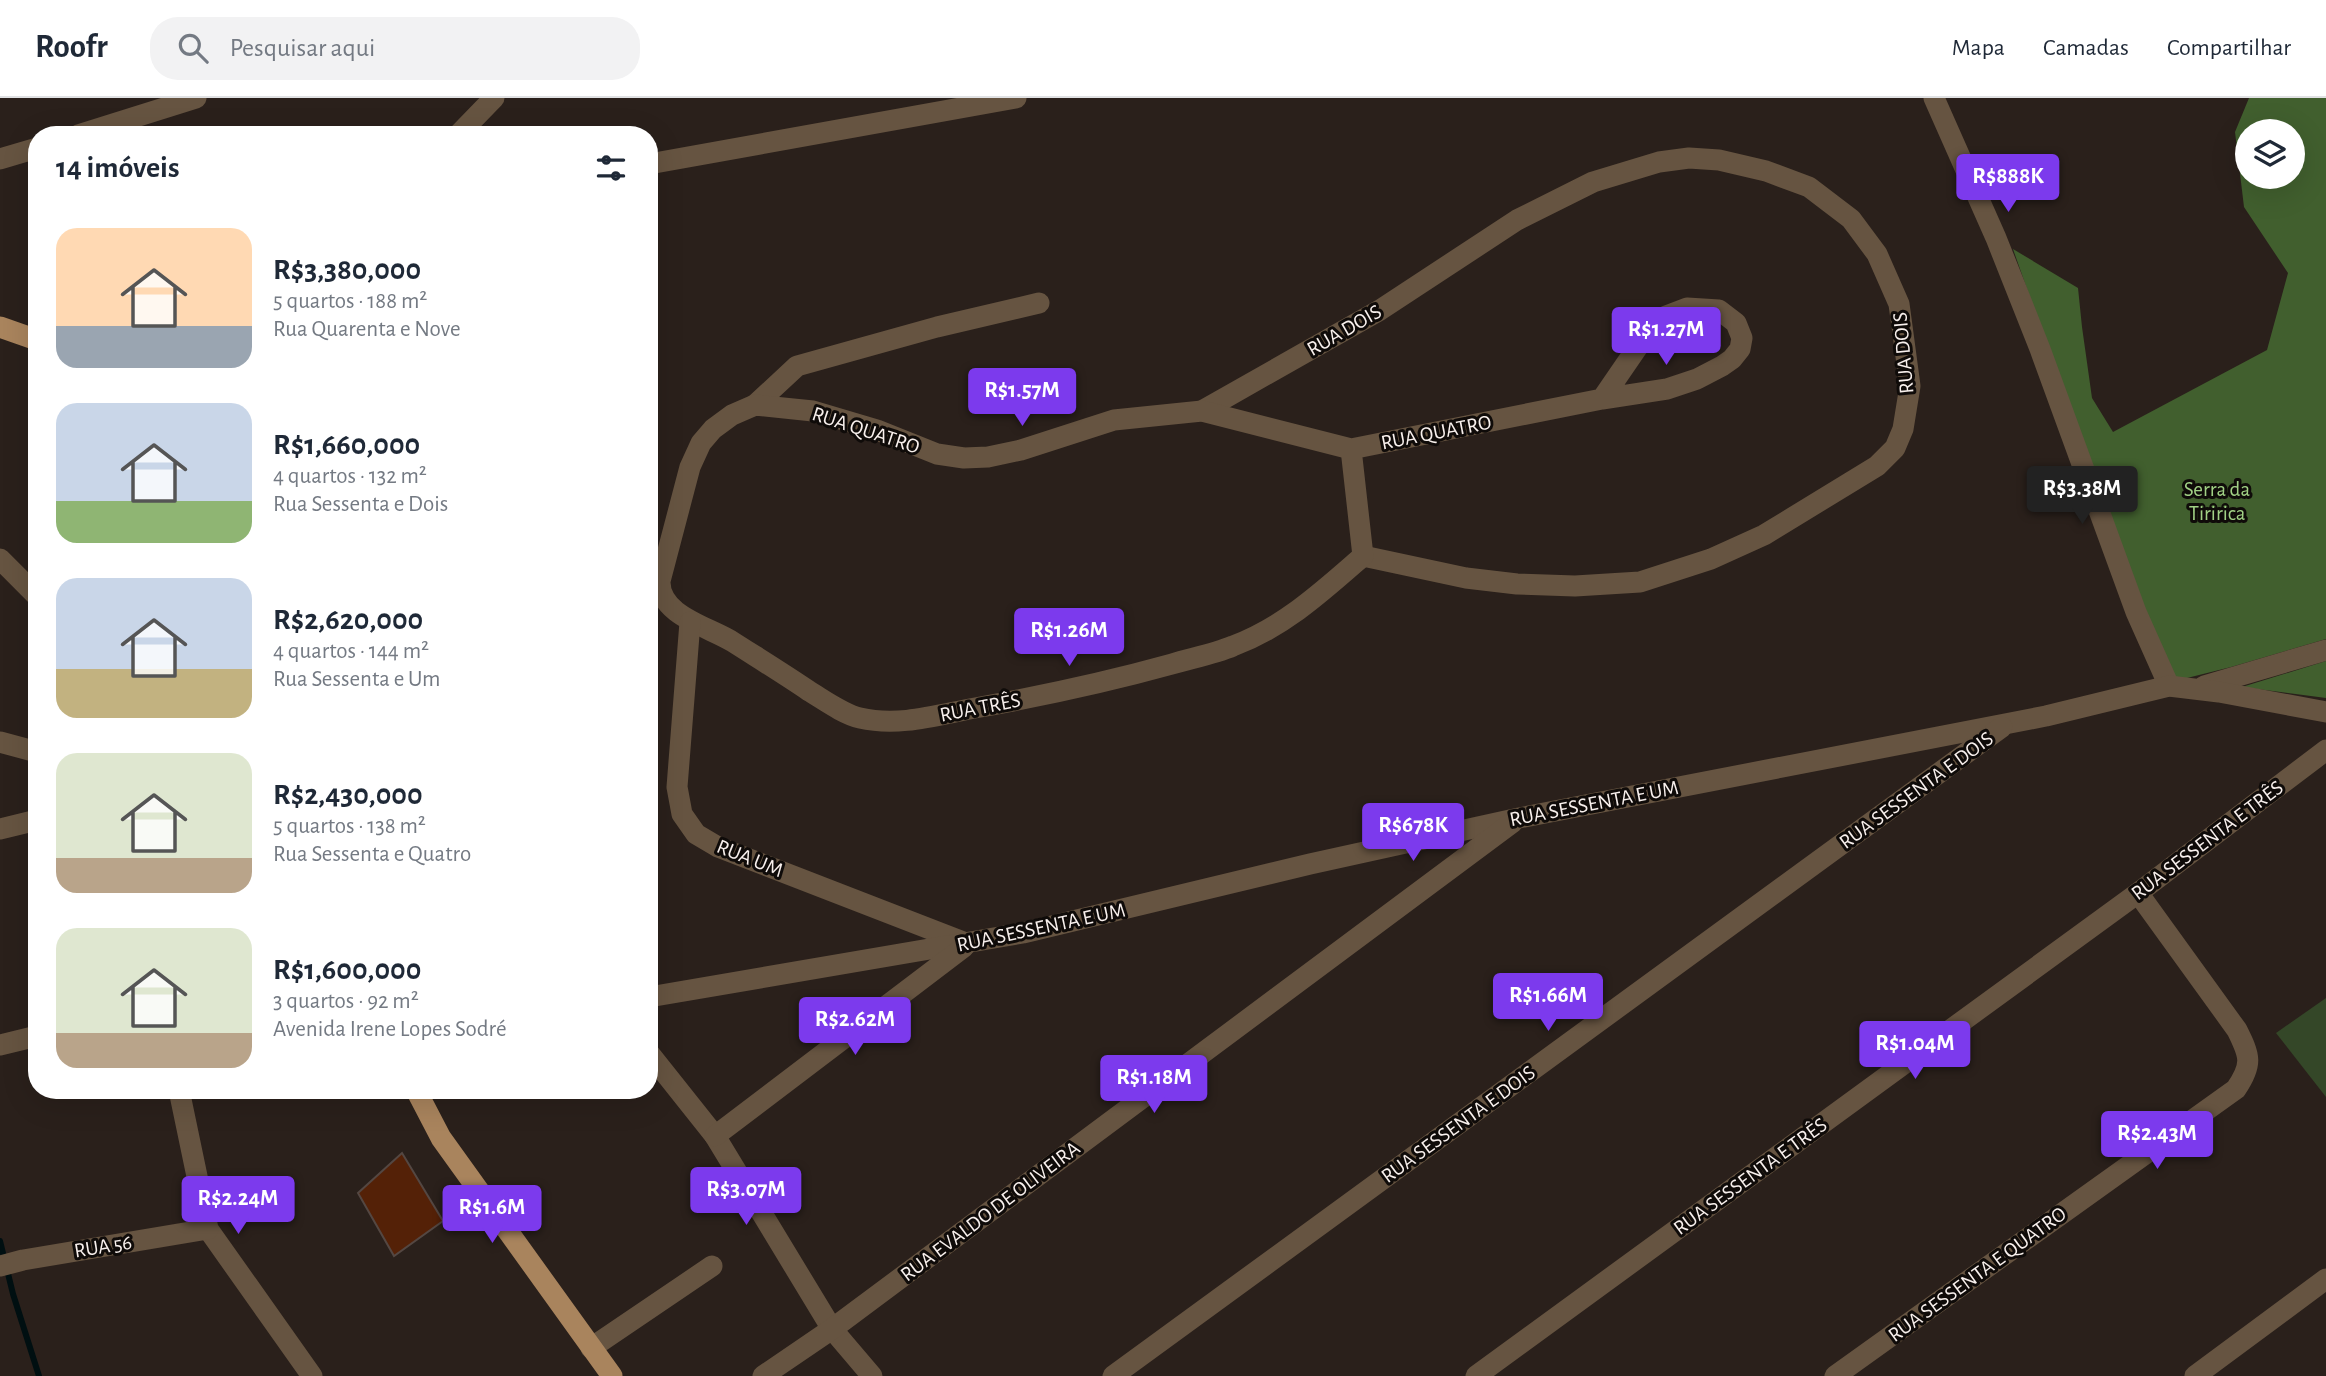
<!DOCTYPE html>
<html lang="pt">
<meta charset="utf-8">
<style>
:root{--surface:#fff;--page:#f2f2f3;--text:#1f2937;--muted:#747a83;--line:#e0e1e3;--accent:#7c3aed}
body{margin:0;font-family:"Alegreya Sans",sans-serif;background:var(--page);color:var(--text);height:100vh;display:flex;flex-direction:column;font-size:26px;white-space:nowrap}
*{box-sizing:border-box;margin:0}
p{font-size:23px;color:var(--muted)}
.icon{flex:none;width:38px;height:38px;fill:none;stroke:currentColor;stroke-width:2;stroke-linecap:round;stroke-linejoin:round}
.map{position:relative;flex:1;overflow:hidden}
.details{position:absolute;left:28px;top:28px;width:630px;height:973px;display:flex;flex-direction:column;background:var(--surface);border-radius:28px;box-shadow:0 7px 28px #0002}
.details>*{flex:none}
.controls{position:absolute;left:2235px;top:21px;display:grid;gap:14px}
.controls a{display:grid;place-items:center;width:70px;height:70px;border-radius:50%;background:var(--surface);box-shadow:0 7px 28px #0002;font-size:35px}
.price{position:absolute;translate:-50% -60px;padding:0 16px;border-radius:7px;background:var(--accent);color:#fff;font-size:23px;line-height:46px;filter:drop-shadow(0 2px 4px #0008)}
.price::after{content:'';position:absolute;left:50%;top:42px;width:21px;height:16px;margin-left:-10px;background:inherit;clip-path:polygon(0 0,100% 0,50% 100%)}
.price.selected{background:#222;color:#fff}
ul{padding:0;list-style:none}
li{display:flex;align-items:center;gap:21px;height:175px;padding:0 28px}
li span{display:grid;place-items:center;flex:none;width:196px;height:140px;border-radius:21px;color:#555}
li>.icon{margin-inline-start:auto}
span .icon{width:84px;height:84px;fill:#fffc;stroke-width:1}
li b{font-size:30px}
h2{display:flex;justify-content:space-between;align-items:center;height:84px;padding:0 28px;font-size:30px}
header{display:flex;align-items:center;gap:42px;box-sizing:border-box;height:98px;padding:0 35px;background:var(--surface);border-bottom:2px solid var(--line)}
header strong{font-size:33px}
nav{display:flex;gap:38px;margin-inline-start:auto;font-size:24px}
.search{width:490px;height:63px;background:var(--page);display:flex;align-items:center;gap:18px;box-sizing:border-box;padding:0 24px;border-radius:28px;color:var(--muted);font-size:26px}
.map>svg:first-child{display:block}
.green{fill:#344728}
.forest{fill:#415f2e;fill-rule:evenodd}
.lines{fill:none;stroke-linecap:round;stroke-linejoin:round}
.stream{stroke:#000f11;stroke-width:6}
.building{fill:#542107;stroke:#544742;stroke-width:2}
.minor{stroke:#665441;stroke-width:21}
.major{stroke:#a9845d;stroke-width:21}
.labels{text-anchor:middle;stroke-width:6;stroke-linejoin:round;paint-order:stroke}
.street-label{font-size:21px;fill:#f8f0ed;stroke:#0f0b09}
.park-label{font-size:21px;fill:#a1d185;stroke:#0f0b09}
</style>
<header>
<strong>Roofr</strong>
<div class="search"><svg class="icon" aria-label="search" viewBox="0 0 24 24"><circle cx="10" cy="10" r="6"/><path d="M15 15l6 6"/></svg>Pesquisar aqui</div>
<nav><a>Mapa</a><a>Camadas</a><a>Compartilhar</a></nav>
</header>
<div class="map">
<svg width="2326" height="1278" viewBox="0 0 2326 1278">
<rect width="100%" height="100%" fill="#2a201b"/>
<path class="green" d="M2326,900V999L2276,935Z"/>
<g class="forest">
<path d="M2249,0H2326V541L2231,569L2171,584L2159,569L2013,151L2078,190L2082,229L2092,300L2113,334L2267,252L2288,175L2244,109L2235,34ZM2247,33H2292V79H2247Z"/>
<path d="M2326,563V600L2242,589Z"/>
</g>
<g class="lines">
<path class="stream" d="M0,1143L13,1196L39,1278"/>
</g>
<path class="building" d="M402,1055L443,1123L394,1158L358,1095Z"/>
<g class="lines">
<g class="minor">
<path d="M1934,0L1996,140L2040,251L2136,514L2169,588"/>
<path d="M78,37L196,0"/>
<path d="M458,37L494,0"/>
<path d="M0,61L37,50"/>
<path d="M649,66L1016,0"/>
<path d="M755,307L797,268L937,229L1039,205"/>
<path d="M1202,313L1380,212L1517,122L1593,84L1659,64L1689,60L1719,62L1766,73L1809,89L1851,121L1877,156L1899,206L1910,288L1903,331L1895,350L1877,368L1764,437L1711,461L1640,484L1575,488L1517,486L1466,480L1363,458"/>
<path d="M1351,351L1363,458C1323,493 1284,529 1233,548C1214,556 1192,560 1172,566C1107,584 1042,598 975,610C937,617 899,629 860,620C843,616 824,602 809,593C784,576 758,560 733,544C710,529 659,518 660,483L690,369L701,345L713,331L732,317L755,307L813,313L877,332L937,356L964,360L988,359L1021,352L1114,322L1202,313L1351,351L1602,301L1667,291L1697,281L1722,268L1732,261L1740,251L1742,240L1736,225L1719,212L1687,210L1666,218L1650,231L1602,301"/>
<path d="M0,461L37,498"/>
<path d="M690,524L677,689L682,716L696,736L718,749L966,845"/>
<path d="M2204,588L2326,552"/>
<path d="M0,644L37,654"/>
<path d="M0,731L37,722"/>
<path d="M649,899L1023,835L1310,766L1519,720L2046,618L2169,588L2219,594L2326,614"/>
<path d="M0,947L37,938"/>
<path d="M649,955L715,1038L832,1231L872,1278"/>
<path d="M179,992L208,1131L312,1278"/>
<path d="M715,1038L964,849"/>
<path d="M0,1168L23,1162L208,1131"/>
<path d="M591,1250L712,1168"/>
<path d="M763,1278L832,1231L1513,724"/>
<path d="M1113,1278L2002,629"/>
<path d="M1476,1278L2138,795L2326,652"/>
<path d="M1835,1278L2236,991C2253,966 2250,958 2237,932L2138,795"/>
<path d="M2195,1278L2326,1181"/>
</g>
<g class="major">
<path d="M0,229L37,242"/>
<path d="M416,992L441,1040L612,1278"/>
</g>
</g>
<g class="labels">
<g class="street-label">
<text transform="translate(1344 232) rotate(-30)" y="7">RUA DOIS</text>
<text transform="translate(1903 255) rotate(-95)" y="7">RUA DOIS</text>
<text transform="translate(866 332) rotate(18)" y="7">RUA QUATRO</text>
<text transform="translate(1436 334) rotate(-11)" y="7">RUA QUATRO</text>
<text transform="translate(980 609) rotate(-11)" y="7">RUA TRÊS</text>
<text transform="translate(1916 692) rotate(-36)" y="7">RUA SESSENTA E DOIS</text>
<text transform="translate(1594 705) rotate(-11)" y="7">RUA SESSENTA E UM</text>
<text transform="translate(2207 742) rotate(-37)" y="7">RUA SESSENTA E TRÊS</text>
<text transform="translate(750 760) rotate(22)" y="7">RUA UM</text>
<text transform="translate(1041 829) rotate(-12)" y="7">RUA SESSENTA E UM</text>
<text transform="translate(1458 1026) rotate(-36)" y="7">RUA SESSENTA E DOIS</text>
<text transform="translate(1750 1078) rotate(-36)" y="7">RUA SESSENTA E TRÊS</text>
<text transform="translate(990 1113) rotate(-37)" y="7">RUA EVALDO DE OLIVEIRA</text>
<text transform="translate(103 1148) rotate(-9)" y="7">RUA 56</text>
<text transform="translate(1977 1176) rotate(-36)" y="7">RUA SESSENTA E QUATRO</text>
</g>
<g class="park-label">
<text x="2217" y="398">Serra da<tspan x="2217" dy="24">Tiririca</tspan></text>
</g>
</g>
</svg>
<div class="controls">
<a><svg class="icon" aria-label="layers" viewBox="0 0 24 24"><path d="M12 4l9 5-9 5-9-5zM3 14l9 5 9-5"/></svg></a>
</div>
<b class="price" style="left:2008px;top:116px">R$888K</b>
<b class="price" style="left:1666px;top:269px">R$1.27M</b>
<b class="price" style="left:1022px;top:330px">R$1.57M</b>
<b class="price selected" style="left:2082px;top:428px">R$3.38M</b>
<b class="price" style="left:1069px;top:570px">R$1.26M</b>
<b class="price" style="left:1413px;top:765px">R$678K</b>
<b class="price" style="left:1548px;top:935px">R$1.66M</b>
<b class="price" style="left:855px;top:959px">R$2.62M</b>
<b class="price" style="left:1915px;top:983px">R$1.04M</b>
<b class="price" style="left:1154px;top:1017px">R$1.18M</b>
<b class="price" style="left:2157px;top:1073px">R$2.43M</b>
<b class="price" style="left:746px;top:1129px">R$3.07M</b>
<b class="price" style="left:238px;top:1138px">R$2.24M</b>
<b class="price" style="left:492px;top:1147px">R$1.6M</b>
<section class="details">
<h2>14 imóveis<svg class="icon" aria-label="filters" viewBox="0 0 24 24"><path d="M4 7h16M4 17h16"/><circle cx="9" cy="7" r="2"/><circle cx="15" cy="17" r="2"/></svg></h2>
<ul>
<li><span style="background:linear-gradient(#ffd9b3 70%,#9aa5b1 0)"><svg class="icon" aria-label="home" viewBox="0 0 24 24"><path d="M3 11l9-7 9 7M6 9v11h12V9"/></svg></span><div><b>R$3,380,000</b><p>5 quartos · 188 m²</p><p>Rua Quarenta e Nove</p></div></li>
<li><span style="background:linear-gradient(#c9d6e8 70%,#8fb573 0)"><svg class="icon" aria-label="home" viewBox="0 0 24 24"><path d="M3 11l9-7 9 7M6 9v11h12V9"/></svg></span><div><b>R$1,660,000</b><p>4 quartos · 132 m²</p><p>Rua Sessenta e Dois</p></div></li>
<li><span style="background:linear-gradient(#c9d6e8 65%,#c2b280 0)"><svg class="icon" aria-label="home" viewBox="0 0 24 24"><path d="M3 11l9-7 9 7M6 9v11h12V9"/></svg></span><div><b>R$2,620,000</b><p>4 quartos · 144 m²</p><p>Rua Sessenta e Um</p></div></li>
<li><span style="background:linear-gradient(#dfe7d0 75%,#b9a48a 0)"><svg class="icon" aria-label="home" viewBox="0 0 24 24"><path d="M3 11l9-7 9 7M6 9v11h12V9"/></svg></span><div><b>R$2,430,000</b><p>5 quartos · 138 m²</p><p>Rua Sessenta e Quatro</p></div></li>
<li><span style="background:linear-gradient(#dfe7d0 75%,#b9a48a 0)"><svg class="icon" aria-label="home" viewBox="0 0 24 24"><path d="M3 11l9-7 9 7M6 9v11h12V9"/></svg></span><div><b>R$1,600,000</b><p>3 quartos · 92 m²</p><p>Avenida Irene Lopes Sodré</p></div></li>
</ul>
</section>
</div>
